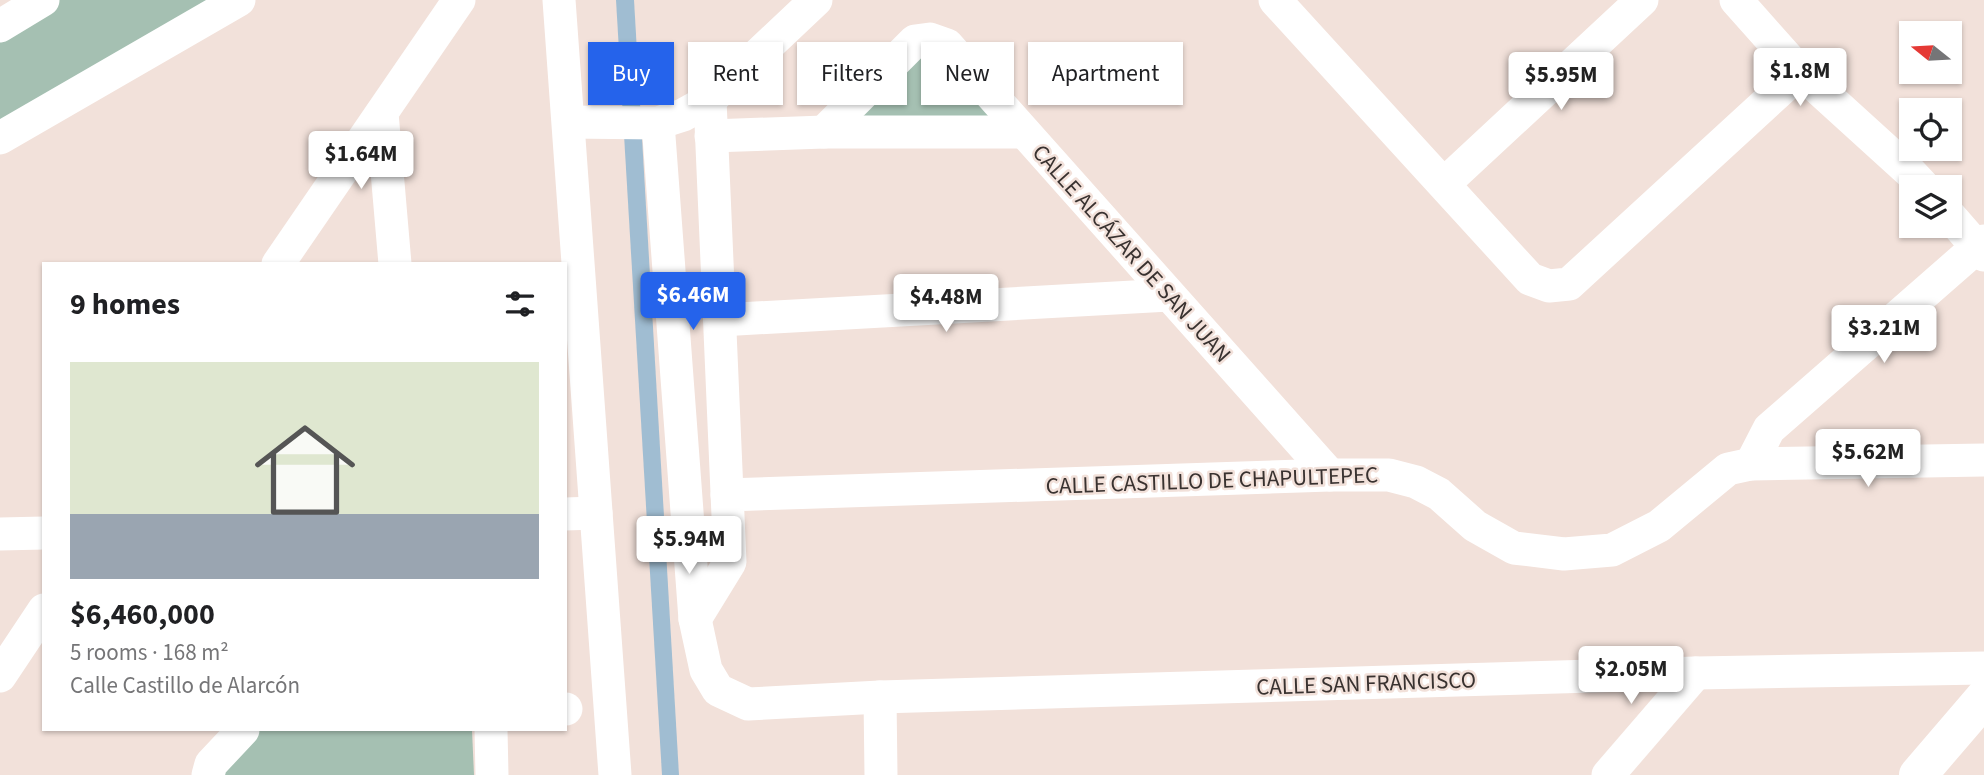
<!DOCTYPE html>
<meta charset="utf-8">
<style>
:root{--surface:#fff;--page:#f2f2f2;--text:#202124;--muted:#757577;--line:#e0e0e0;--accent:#2563eb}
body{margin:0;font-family:"Source Sans 3",sans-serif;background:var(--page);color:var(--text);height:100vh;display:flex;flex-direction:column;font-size:26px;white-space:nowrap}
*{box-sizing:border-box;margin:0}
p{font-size:23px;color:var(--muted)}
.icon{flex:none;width:38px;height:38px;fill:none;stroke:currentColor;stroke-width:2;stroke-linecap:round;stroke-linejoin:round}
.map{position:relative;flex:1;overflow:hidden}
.side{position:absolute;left:42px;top:262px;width:525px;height:469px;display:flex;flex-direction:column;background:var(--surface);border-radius:0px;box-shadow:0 2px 5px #0004}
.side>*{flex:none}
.hud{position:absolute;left:588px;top:42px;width:665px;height:63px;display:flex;gap:14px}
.needle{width:46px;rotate:288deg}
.fabs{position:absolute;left:1899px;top:21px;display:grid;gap:14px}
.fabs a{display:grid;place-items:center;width:63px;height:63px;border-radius:0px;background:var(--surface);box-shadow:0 2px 5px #0004;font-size:35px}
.price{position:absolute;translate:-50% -60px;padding:0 16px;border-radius:7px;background:#fff;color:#222;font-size:23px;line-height:46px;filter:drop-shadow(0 2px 4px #0008)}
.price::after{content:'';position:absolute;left:50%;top:42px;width:21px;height:16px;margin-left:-10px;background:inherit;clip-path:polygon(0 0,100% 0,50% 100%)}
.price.selected{background:var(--accent);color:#fff}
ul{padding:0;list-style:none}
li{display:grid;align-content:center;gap:14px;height:371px;padding:0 28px}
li+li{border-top:2px solid var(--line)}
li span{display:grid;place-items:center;height:217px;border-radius:0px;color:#555}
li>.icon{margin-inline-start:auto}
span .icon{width:126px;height:126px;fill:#fffc;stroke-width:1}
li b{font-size:30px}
h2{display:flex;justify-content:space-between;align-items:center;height:84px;padding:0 28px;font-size:30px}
.chip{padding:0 24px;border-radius:0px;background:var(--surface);box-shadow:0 2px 5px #0004;font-size:24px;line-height:63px}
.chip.selected{background:var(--accent);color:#fff}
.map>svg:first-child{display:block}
.green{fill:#a5c0b2}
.water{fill:#a0bdd2}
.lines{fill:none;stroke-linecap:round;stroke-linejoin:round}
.street{stroke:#fff;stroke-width:33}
.secondary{stroke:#fff;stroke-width:38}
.labels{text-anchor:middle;stroke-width:5;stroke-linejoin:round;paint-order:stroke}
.street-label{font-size:23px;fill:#393230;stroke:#f2e1da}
</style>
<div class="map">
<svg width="1984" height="775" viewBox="0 0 1984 775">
<rect width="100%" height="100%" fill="#f2e1da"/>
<g class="green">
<path d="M54,0H226L0,130V32Z"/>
<path d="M917,50L993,117L851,122Z"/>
<path d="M258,730H472L474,775H219Z"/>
</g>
<path class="water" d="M616,0H634L679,775H662Z"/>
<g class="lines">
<g class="street">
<path d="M559,0L615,775"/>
<path d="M1275,0L1530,279L1549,286L1569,284L1800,72"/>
<path d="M1736,0L1800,72L1909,171L1924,187"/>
<path d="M0,26L43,0"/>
<path d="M382,113L395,264"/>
<path d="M569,122L658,123L683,115L710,100L816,0"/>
<path d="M658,123L695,619L706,670L718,690L748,704L880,697L1696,673L1984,668"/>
<path d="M824,132L915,41L930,39L947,45L1330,475"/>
<path d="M711,136L824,132H1024"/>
<path d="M0,138L239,0"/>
<path d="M1444,184L1642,0"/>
<path d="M1950,216L1984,255"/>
<path d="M278,264L459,0"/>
<path d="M720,320L1169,295"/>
<path d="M1751,464L1769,429L1984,241"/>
<path d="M727,495L1330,475H1389L1416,482L1439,494L1475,526L1514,548L1564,554L1612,550L1659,526L1728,469L1751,464L1984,460"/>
<path d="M565,514L596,513"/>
<path d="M0,534L44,533"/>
<path d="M695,619L730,562L710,100"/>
<path d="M0,676L44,610"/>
<path d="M880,697L881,775"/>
<path d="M565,709H566"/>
<path d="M491,730L492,775"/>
<path d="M208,775L211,764L243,730"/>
<path d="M1608,775L1696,673"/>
</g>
<path class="secondary" d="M1918,775L1984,698"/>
</g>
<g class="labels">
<g class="street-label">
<text transform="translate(1132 253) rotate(48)" y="8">CALLE ALCÁZAR DE SAN JUAN</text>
<text transform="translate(1212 480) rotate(-2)" y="8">CALLE CASTILLO DE CHAPULTEPEC</text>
<text transform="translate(1366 683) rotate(-2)" y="8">CALLE SAN FRANCISCO</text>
</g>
</g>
</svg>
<div class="fabs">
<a><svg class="needle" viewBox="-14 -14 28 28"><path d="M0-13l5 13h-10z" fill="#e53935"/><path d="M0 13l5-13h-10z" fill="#757577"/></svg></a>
<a><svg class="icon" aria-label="locate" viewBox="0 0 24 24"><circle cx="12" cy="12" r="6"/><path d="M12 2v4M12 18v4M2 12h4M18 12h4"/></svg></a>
<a><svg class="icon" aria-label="layers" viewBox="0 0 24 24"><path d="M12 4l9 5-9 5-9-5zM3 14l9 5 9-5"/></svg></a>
</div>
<b class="price" style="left:1800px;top:108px">$1.8M</b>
<b class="price" style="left:1561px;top:112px">$5.95M</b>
<b class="price" style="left:361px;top:191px">$1.64M</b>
<b class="price selected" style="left:693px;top:332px">$6.46M</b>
<b class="price" style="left:946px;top:334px">$4.48M</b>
<b class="price" style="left:1884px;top:365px">$3.21M</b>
<b class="price" style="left:1868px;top:489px">$5.62M</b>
<b class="price" style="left:689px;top:576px">$5.94M</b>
<b class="price" style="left:1631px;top:706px">$2.05M</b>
<div class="hud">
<a class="chip selected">Buy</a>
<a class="chip">Rent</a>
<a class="chip">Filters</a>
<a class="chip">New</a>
<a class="chip">Apartment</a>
</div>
<section class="side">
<h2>9 homes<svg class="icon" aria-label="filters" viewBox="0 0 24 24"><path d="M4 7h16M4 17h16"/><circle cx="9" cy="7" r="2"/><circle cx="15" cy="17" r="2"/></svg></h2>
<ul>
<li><span style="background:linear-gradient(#dfe7d0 70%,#9aa5b1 0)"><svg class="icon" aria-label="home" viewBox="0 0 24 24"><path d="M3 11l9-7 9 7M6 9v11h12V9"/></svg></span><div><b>$6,460,000</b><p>5 rooms · 168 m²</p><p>Calle Castillo de Alarcón</p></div></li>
</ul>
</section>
</div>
